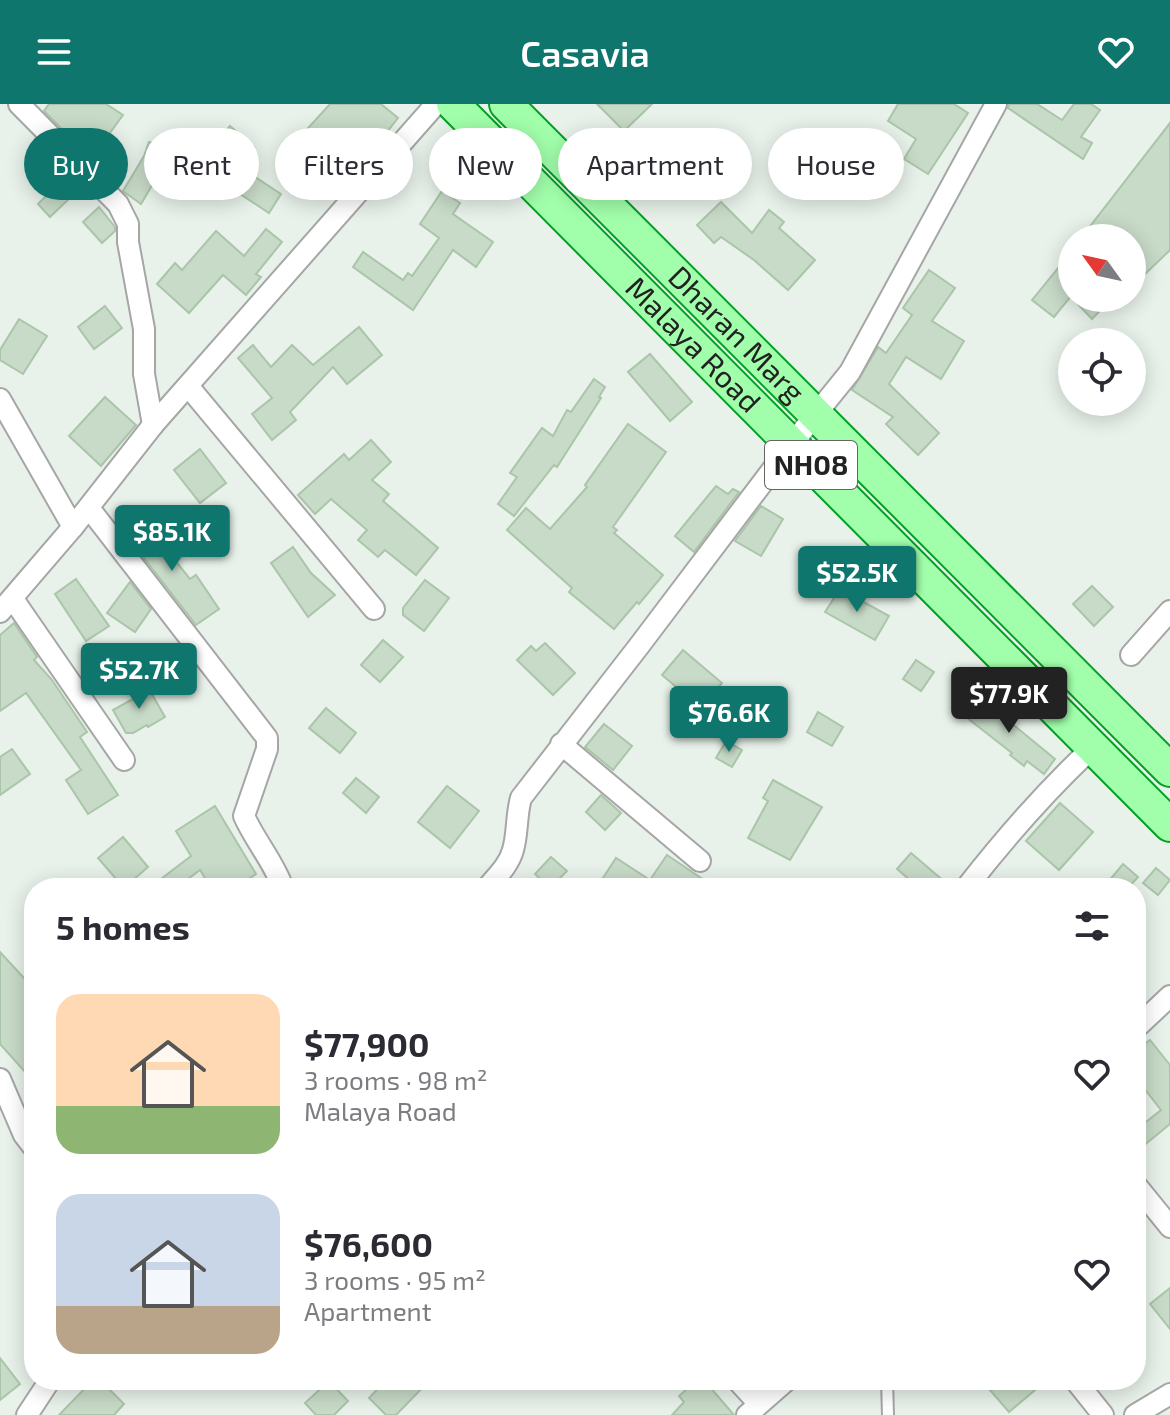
<!DOCTYPE html>
<meta charset="utf-8">
<style>
:root{--surface:#fff;--page:#f7f7f7;--text:#2b2b33;--muted:#7c7c81;--accent:#0f766e}
body{margin:0;font-family:"Exo 2",sans-serif;background:var(--page);color:var(--text);height:100vh;display:flex;flex-direction:column;font-size:30px;white-space:nowrap}
*{box-sizing:border-box;margin:0}
p{font-size:26px;color:var(--muted)}
.icon{flex:none;width:44px;height:44px;fill:none;stroke:currentColor;stroke-width:2;stroke-linecap:round;stroke-linejoin:round}
.map{position:relative;flex:1;overflow:hidden}
.side{position:absolute;left:24px;top:774px;width:1122px;height:512px;display:flex;flex-direction:column;background:var(--surface);border-radius:32px;box-shadow:0 4px 20px #0003}
.side>*{flex:none}
.hud{position:absolute;left:24px;top:24px;width:1122px;height:72px;display:flex;gap:16px}
.needle{width:52px;rotate:303deg}
.fabs{position:absolute;left:1058px;top:120px;display:grid;gap:16px}
.fabs a{display:grid;place-items:center;width:88px;height:88px;border-radius:50%;background:var(--surface);box-shadow:0 4px 20px #0003;font-size:40px}
.price{position:absolute;translate:-50% -68px;padding:0 18px;border-radius:8px;background:var(--accent);color:#fff;font-size:26px;line-height:52px;filter:drop-shadow(0 2px 4px #0008)}
.price::after{content:'';position:absolute;left:50%;top:48px;width:24px;height:18px;margin-left:-12px;background:inherit;clip-path:polygon(0 0,100% 0,50% 100%)}
.price.on{background:#222;color:#fff}
ul{padding:0;list-style:none}
li{display:flex;align-items:center;gap:24px;height:200px;padding:0 32px}
li span{display:grid;place-items:center;flex:none;width:224px;height:160px;border-radius:24px;color:#555}
li>.icon{margin-inline-start:auto}
span .icon{width:96px;height:96px;fill:#fffc;stroke-width:1}
li b{font-size:34px}
h2{display:flex;justify-content:space-between;align-items:center;height:96px;padding:0 32px;font-size:34px}
.tag{padding:0 28px;border-radius:36px;background:var(--surface);box-shadow:0 4px 20px #0003;font-size:28px;line-height:72px}
.tag.on{background:var(--accent);color:#fff}
header{display:flex;justify-content:space-between;align-items:center;height:104px;padding:0 32px;background:var(--accent);color:#fff;font-size:36px;font-weight:600}
.map>svg:first-child{display:block}
.building{fill:#c8dac8;stroke:#aac5a9;stroke-width:2}
.lines{fill:none;stroke-linecap:round;stroke-linejoin:round}
.lane-casing{stroke:#a6a6a6;stroke-width:14}
.street-casing{stroke:#a6a6a6;stroke-width:24}
.primary-casing{stroke:#00a022;stroke-width:36}
.lane{stroke:#fff;stroke-width:10}
.street{stroke:#fff;stroke-width:20}
.primary{stroke:#a1ffab;stroke-width:32}
.labels{text-anchor:middle;stroke-width:7;stroke-linejoin:round;paint-order:stroke}
.shield{fill:#fff;stroke:#646464;stroke-width:2}
.shield-label{font-size:28px;font-weight:bold;fill:#222}
.street-label{font-size:30px;fill:#222;stroke:#fff}
</style>
<header><svg class="icon" aria-label="menu" viewBox="0 0 24 24"><path d="M4 6h16M4 12h16M4 18h16"/></svg>Casavia<svg class="icon" aria-label="heart" viewBox="0 0 24 24"><path d="M12 20l-8-8c-3-5 5-10 8-4 3-6 11-1 8 4z"/></svg></header>
<div class="map">
<svg width="1170" height="1311" viewBox="0 0 1170 1311">
<rect width="100%" height="100%" fill="#e8f2ea"/>
<g class="building">
<path d="M49,0H106L123,11L93,52L82,45L44,7Z"/>
<path d="M330,0H381L398,14L372,47L369,45L335,83L290,44Z"/>
<path d="M597,0H652L624,27Z"/>
<path d="M898,0H954L968,9L928,70L904,55L916,35L888,17Z"/>
<path d="M1009,0H1037L1062,16L1074,0H1091L1100,6L1081,33L1092,39L1083,55L1008,4Z"/>
<path d="M1170,19V146L1141,174L1132,164V134H1081Z"/>
<path d="M230,22L254,43L232,69L208,48Z"/>
<path d="M149,38L165,43L151,83L141,100L123,87L144,52Z"/>
<path d="M243,65L281,90L269,109L231,84Z"/>
<path d="M61,77L74,90L50,113L38,100Z"/>
<path d="M442,87L460,99L453,110L493,138L476,163L453,146L413,206L353,163L363,148L403,176L408,169L412,172L439,134L420,120Z"/>
<path d="M721,98L752,129L769,106L784,118L779,124L815,156L788,186L754,156L721,133L714,139L697,121Z"/>
<path d="M99,103L115,123V127L102,139L83,118Z"/>
<path d="M266,125L282,138L256,170L261,173L246,191L223,171L189,209L157,180L175,159L182,166L216,127L244,152Z"/>
<path d="M1072,147V191L1054,213L1032,196Z"/>
<path d="M929,166L955,184L932,217L964,237L941,275L906,253L889,280L939,329L918,351L886,320L893,313L852,286L878,243L886,249L912,211L903,204Z"/>
<path d="M1072,194H1112L1092,215Z"/>
<path d="M105,202L122,224L94,245L78,223Z"/>
<path d="M19,215L47,232L23,270L0,256V246Z"/>
<path d="M359,223L382,251L347,280L333,263L290,308L296,316L272,336L252,310L272,294L238,254L253,241L271,263L292,241L313,261Z"/>
<path d="M650,250L692,298L670,317L628,268Z"/>
<path d="M594,275L605,283L599,293L601,294L557,363L554,361L514,412L498,400L517,373L510,369L542,324L553,332L567,306L571,308Z"/>
<path d="M105,293L136,321L101,362L69,332Z"/>
<path d="M628,320L666,348L613,423L617,426L614,429L663,471L639,500L637,498L614,525L569,488L572,484L507,426L526,404L550,425L587,383L585,381Z"/>
<path d="M371,336L391,358L372,376L389,390L383,397L438,444L416,471L385,446L378,453L358,436L367,426L331,395L315,410L298,391L344,350L349,356Z"/>
<path d="M200,345L226,379L200,399L174,366Z"/>
<path d="M716,382L728,390L733,385L739,388L694,448L675,432Z"/>
<path d="M761,402L783,415L761,452L735,437Z"/>
<path d="M140,413L190,475L196,471L219,505L196,521L123,427Z"/>
<path d="M293,443L311,469L335,491L308,513L271,459Z"/>
<path d="M76,475L109,522L86,537L55,490Z"/>
<path d="M425,476L449,494L424,527L403,511V504Z"/>
<path d="M130,478L151,505L135,528L107,509Z"/>
<path d="M1092,482L1113,503L1094,522L1073,500Z"/>
<path d="M840,485L889,512L875,536L825,508Z"/>
<path d="M14,519L37,553L34,556L52,576L87,628L80,633L118,691L88,710L66,676L81,666L26,589L0,607V531Z"/>
<path d="M383,536L403,553L380,578L361,561Z"/>
<path d="M545,539L575,569L553,591L517,556L531,542L536,547Z"/>
<path d="M683,546L722,579L701,604L662,571Z"/>
<path d="M916,556L934,568L921,587L903,575Z"/>
<path d="M145,578L165,613L148,623L147,621L133,629H126L113,606L135,594L131,586Z"/>
<path d="M983,591L1013,614L1010,618L1055,655L1044,670L1027,657L1024,662L1010,651L1012,649L966,613Z"/>
<path d="M326,604L356,629L340,649L309,624Z"/>
<path d="M818,608L843,623L832,642L807,628Z"/>
<path d="M604,620L632,642L613,666L585,643Z"/>
<path d="M726,637L742,646L732,663L716,654Z"/>
<path d="M12,645L30,670L0,691V653Z"/>
<path d="M356,674L379,693L366,709L343,689Z"/>
<path d="M773,676L822,703L790,756L748,734L768,697L763,694Z"/>
<path d="M447,682L479,707L450,744L418,718Z"/>
<path d="M601,691L621,709L605,726L586,708Z"/>
<path d="M1060,699L1093,728L1059,766L1026,737Z"/>
<path d="M215,702L256,770L234,784H211L200,766L176,784H156L153,781L191,752L176,727Z"/>
<path d="M123,733L148,763L124,784L98,754Z"/>
<path d="M911,749L952,784H919L897,765Z"/>
<path d="M667,751L716,784H611L601,777L616,754L650,776Z"/>
<path d="M551,753L567,767L550,784L535,770Z"/>
<path d="M1123,760L1138,773L1128,784H1103Z"/>
<path d="M1156,764L1170,776L1158,791L1143,779Z"/>
<path d="M0,848L34,885V978L0,940Z"/>
<path d="M1150,936L1170,961V1020L1136,1048V1026L1161,1006L1136,974V947Z"/>
<path d="M1170,1184V1225L1150,1200Z"/>
<path d="M0,1254L20,1280L0,1296Z"/>
<path d="M93,1276H100L124,1300L114,1311H59Z"/>
<path d="M386,1276H430L396,1311H386L369,1294Z"/>
<path d="M697,1276H704L734,1311H672L684,1298L679,1292Z"/>
<path d="M1001,1276H1047L1009,1308L990,1286Z"/>
<path d="M329,1277L348,1297L334,1311H316L305,1299Z"/>
</g>
<g class="lines">
<g class="lane-casing">
<path id="lane" d="M887,1276L888,1311"/>
</g>
<g class="street-casing">
<g id="street">
<path d="M19,0L118,100L128,120V138L144,225V270L153,321"/>
<path d="M188,282L374,505"/>
<path d="M0,295L73,423L0,508"/>
<path d="M89,404L267,634V645L244,712C255,737 274,758 283,784"/>
<path d="M73,423L153,321L436,0"/>
<path d="M13,495L124,656"/>
<path d="M1131,551L1170,507"/>
<path d="M561,640L700,757"/>
<path d="M487,784C497,772 509,761 513,746C518,729 516,711 521,694L639,542L791,341L850,268L996,0"/>
<path d="M966,784C1005,734 1047,686 1093,643"/>
<path d="M1136,924L1170,892"/>
<path d="M0,975L24,1031L34,1044"/>
<path d="M1136,1081L1170,1123"/>
<path d="M737,1276L759,1300"/>
<path d="M1075,1276L1103,1311"/>
<path d="M27,1311L50,1276"/>
<path d="M747,1311L787,1276"/>
<path d="M1135,1311L1170,1290"/>
</g>
</g>
<g class="primary-casing">
<g id="primary">
<path id="s1" d="M453,0L1170,721"/>
<path id="s2" d="M506,0L1170,666"/>
</g>
</g>
<use href="#lane" class="lane"/>
<use href="#street" class="street"/>
<use href="#primary" class="primary"/>
</g>
<g class="labels">
<rect class="shield" x="765" y="337" width="92" height="48" rx="6"/>
<g class="shield-label">
<text x="811" y="371">NH08</text>
</g>
<g class="street-label">
<text dy="10" stroke="none"><textPath href="#s2" startOffset="326">Dharan Marg</textPath></text>
<text dy="10" stroke="none"><textPath href="#s1" startOffset="340">Malaya Road</textPath></text>
</g>
</g>
</svg>
<div class="fabs">
<a><svg class="needle" viewBox="-14 -14 28 28"><path d="M0-13l5 13h-10z" fill="#e53935"/><path d="M0 13l5-13h-10z" fill="#7c7c81"/></svg></a>
<a><svg class="icon" aria-label="locate" viewBox="0 0 24 24"><circle cx="12" cy="12" r="6"/><path d="M12 2v4M12 18v4M2 12h4M18 12h4"/></svg></a>
</div>
<b class="price" style="left:172px;top:469px">$85.1K</b>
<b class="price" style="left:857px;top:510px">$52.5K</b>
<b class="price" style="left:139px;top:607px">$52.7K</b>
<b class="price on" style="left:1009px;top:631px">$77.9K</b>
<b class="price" style="left:729px;top:650px">$76.6K</b>
<div class="hud">
<a class="tag on">Buy</a>
<a class="tag">Rent</a>
<a class="tag">Filters</a>
<a class="tag">New</a>
<a class="tag">Apartment</a>
<a class="tag">House</a>
</div>
<section class="side">
<h2>5 homes<svg class="icon" aria-label="filters" viewBox="0 0 24 24"><path d="M4 7h16M4 17h16"/><circle cx="9" cy="7" r="2"/><circle cx="15" cy="17" r="2"/></svg></h2>
<ul>
<li><span style="background:linear-gradient(#ffd9b3 70%,#8fb573 0)"><svg class="icon" aria-label="home" viewBox="0 0 24 24"><path d="M3 11l9-7 9 7M6 9v11h12V9"/></svg></span><div><b>$77,900</b><p>3 rooms · 98 m²</p><p>Malaya Road</p></div><svg class="icon" aria-label="heart" viewBox="0 0 24 24"><path d="M12 20l-8-8c-3-5 5-10 8-4 3-6 11-1 8 4z"/></svg></li>
<li><span style="background:linear-gradient(#c9d6e8 70%,#b9a48a 0)"><svg class="icon" aria-label="home" viewBox="0 0 24 24"><path d="M3 11l9-7 9 7M6 9v11h12V9"/></svg></span><div><b>$76,600</b><p>3 rooms · 95 m²</p><p>Apartment</p></div><svg class="icon" aria-label="heart" viewBox="0 0 24 24"><path d="M12 20l-8-8c-3-5 5-10 8-4 3-6 11-1 8 4z"/></svg></li>
</ul>
</section>
</div>
